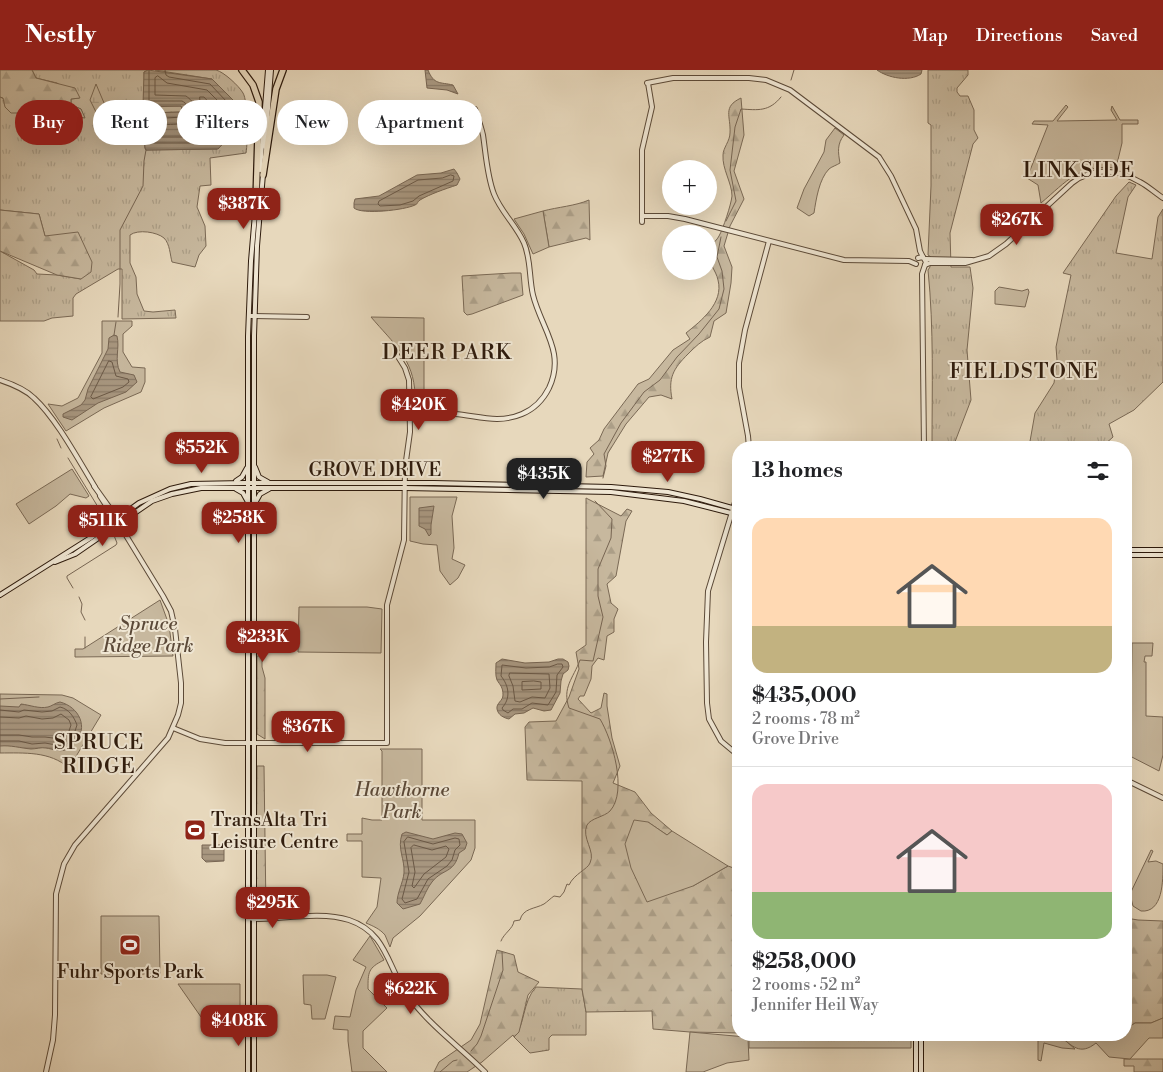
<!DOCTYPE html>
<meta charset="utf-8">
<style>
:root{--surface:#fff;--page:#f6f6f6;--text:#202124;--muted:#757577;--line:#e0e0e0;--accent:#8f2418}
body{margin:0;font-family:"Libre Bodoni",serif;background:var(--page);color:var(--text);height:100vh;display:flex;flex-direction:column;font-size:19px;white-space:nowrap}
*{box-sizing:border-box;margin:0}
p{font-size:16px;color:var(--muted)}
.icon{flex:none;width:28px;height:28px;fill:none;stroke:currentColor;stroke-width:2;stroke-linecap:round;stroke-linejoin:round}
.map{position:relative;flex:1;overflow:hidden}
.drawer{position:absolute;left:732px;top:371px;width:400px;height:600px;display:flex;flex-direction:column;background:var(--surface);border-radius:20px;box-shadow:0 5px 20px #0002}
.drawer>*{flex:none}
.top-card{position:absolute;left:15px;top:30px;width:475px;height:45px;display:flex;gap:10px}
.fabs{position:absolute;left:662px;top:90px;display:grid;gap:10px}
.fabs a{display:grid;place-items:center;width:55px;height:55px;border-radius:50%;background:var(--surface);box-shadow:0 5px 20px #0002;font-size:25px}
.price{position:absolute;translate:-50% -42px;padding:0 11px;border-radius:10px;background:var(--accent);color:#fff;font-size:16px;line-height:32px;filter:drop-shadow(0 1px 2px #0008)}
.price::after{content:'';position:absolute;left:50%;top:30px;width:15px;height:11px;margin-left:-8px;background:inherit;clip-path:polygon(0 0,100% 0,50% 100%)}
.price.selected{background:#222;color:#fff}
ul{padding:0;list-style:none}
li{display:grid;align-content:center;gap:10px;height:265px;padding:0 20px}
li+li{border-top:1px solid var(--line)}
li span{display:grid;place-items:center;height:155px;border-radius:15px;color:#555}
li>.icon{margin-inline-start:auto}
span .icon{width:90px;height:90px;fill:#fffc;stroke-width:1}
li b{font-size:21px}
h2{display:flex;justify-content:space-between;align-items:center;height:60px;padding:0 20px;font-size:21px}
.tag{padding:0 18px;border-radius:22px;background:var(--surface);box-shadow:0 5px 20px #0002;font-size:18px;line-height:45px}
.tag.selected{background:var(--accent);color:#fff}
header{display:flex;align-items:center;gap:30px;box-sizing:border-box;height:70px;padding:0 25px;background:var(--accent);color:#fff}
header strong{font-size:24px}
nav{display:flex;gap:28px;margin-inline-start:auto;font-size:18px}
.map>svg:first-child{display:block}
.grass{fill:url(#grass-tufts);stroke:#7a6955}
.forest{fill:url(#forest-firs);stroke:#7a6955}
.wetland{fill:url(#wetland-marsh);stroke:#7a6955}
.park{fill:#c7b89e;stroke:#7a6955}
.water{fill:url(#water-rules);stroke:#776552}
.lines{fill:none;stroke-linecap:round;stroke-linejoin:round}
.shore{stroke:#6a5846;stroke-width:1}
.stream{stroke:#776552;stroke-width:1}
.tertiary-casing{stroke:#5c4a38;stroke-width:6}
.secondary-casing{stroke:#2d1a0c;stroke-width:6}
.motorway-casing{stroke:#2d1a0c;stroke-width:8}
.tertiary{stroke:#efe6d3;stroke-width:4}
.secondary{stroke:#efe6d3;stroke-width:4}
.motorway{stroke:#e7d8bc;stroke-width:5.5}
.labels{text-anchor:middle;stroke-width:4;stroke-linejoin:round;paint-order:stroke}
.street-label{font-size:19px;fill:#2d1a0c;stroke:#efe6d3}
.park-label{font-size:19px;font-style:italic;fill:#5b4938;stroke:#efe6d3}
.poi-label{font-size:19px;fill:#2d1a0c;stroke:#efe6d3;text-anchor:start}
.quarter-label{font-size:21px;letter-spacing:1px;fill:#2d1a0c;stroke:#efe6d3}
</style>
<header>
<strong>Nestly</strong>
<nav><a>Map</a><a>Directions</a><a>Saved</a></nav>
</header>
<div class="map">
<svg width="1163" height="1002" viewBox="0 0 1163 1002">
<defs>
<pattern id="grass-tufts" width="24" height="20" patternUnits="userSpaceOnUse" patternTransform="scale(1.25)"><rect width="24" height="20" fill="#c7b89e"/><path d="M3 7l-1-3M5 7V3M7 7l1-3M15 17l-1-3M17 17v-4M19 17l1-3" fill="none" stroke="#ab9e87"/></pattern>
<pattern id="forest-firs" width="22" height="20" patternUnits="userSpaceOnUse" patternTransform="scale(1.25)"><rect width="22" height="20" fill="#c7b89e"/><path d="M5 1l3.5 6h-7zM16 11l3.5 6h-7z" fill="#ab9e87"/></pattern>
<pattern id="wetland-marsh" width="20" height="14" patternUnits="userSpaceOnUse" patternTransform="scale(1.25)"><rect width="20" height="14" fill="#c7b89e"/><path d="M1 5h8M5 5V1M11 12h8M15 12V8" fill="none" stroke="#ab9e87"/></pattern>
<pattern id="water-rules" width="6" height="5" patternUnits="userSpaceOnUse" patternTransform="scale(1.25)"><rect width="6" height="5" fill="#a89780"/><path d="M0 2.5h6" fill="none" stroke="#897a67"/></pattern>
</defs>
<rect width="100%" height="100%" fill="#e7d8bc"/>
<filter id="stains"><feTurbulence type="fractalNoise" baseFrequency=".004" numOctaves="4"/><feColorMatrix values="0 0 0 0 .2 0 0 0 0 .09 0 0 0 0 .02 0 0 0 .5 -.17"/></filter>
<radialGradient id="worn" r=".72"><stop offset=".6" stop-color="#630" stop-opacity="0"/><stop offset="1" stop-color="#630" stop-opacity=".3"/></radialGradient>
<g class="grass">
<path d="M32,0H148L144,2L146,37L181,36L183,42L143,43L145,78L146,80L217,79L212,9L155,0H216C224,2 239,16 243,23C248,31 248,72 246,83L210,88L211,115L200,116L197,137L205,156L206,176L199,185L195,197L172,192C170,185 170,174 164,168C157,162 138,159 130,165V193L136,207L137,224L144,241L153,242L175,240L176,248L122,249V199H118L76,224L73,228V246L52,248L44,251H0V181L34,200L37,204L57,205L81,209L45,166L39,144L0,140V27L30,40L37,35L48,43L84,47L81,39L71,35V29L79,28L57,13L36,8Z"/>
<path d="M928,0H968V5L957,18V22L960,26H968L974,40V60L978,68L973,74L950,163L951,197H970L973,218L967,280L971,330L953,377H932C932,318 934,259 928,200L930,197L931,187L928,185L931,116V55L928,53Z"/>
<path d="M1129,112L1136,115L1128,127L1116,183L1152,189L1158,147L1163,139V312L1134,340L1109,354L1113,367L1104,375L1067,373L1066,377H1029L1035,343L1054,313L1057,290L1056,277L1071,205L1063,203L1116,126Z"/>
<path d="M536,917L582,919L586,942V965H552L549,968V980L530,983L514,967C525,957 522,932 536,917Z"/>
<path d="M889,965H911V978H749V968L887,967Z"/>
</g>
<g class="forest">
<path d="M0,0H32L36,8L75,18L80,28L71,29V35L81,39L85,48L48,43L37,35L23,43H11L5,37L3,28L0,27Z"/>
<path d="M741,28L744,65L734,101L744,129L730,156L724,176L732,197L731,213L726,243L714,251L710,267C701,271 695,277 688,284C673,299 668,308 672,329L661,325L649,327L626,354L608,383L603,406L586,407L587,392L594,384L590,378L599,370L604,359L638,314L649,309L673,280L690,269L686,263C701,251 724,233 718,210C716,200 708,194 709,182C709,175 716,172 719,166C723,159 731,135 732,126C732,113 722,99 723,85C723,78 730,71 730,63C731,46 722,37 741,28Z"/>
<path d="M589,130L590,170L586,168L549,177L543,141C558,137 575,136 589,130Z"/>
<path d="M0,140L39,144L45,166L78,162L92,192L91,202L81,209L57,205L0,181Z"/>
<path d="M512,203H521L523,225L472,244L467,245L464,242L462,206Z"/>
<path d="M586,428L621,446L627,439L632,441L626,451L616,506L607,514L611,533L618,539L614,549V562L607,566L604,590L598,588L592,596L591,609L584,626H580L578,629L591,643L601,638L604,623L607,624V636L612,668L620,696L613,713L635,722L651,743L672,761L667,765L648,752L693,816L728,796L739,800V963L690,962L653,959L652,941L586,942L582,919V711L527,710L525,657L529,652L556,651L569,627L579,599L576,582L586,575Z"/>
<path d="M257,586H262V597L265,608V669L257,664Z"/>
<path d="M257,696H264L266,841L256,832Z"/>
<path d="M1126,848L1138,850L1163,851V948L1151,953H1135L1126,959Z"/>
<path d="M497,880L514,885L518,902L539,912L528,925L519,962L514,967L513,965L482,992L467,1002H434L439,992L471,970L480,954Z"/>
<path d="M1038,965H1059L1075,979L1062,978L1044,973L1041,991L1038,990Z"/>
<path d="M1124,989H1163V1002H1134V996H1124Z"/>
</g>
<path class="wetland" d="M96,14L107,40L100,45L96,42L90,30Z"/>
<g class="park">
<path d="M1066,35L1068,37L1057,51L1117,50L1111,40L1112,36L1120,50H1138V54H1122V73L1116,98C1079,94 1067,111 1041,133L1038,115L1027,108L1048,55L1032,54L1034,51H1053Z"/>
<path d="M835,58L844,65C837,74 838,82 840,93C837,95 831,97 829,99C819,109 816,130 814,143L809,146L797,138L804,119L824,82L826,70Z"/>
<path d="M543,141L549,177L533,184L524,164L514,149Z"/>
<path d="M999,217L1022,221L1028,219L1029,222L1025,237L995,234V221Z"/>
<path d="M371,247L424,248V325H415C414,289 393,273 371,247Z"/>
<path d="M102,251H132V256L123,264V282L132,297L145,298V312L141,322L104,338L66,361L48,334L62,336L78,328L102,283Z"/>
<path d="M72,399L89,426L86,428L70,424L56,436L29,454L16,434Z"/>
<path d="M410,427H457L452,446L454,478L452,489L465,495L458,508L450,515L440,501L437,475L423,474L410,471Z"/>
<path d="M160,530L169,555L173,586L75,587V579H83Z"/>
<path d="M299,537H367L382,539L381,583L298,582Z"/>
<path d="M1132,573H1153L1152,586H1145L1144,592H1146V646L1163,647V685L1159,701L1126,684V645H1131Z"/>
<path d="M0,624L62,625L73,628L101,645L69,698C50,681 24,683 0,683Z"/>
<path d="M380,679H422V750H475V778L471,790L420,846L393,868L390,877C388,873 387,869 385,865C380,859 373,856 366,853L377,837L381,808L362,807V771H347V764H362V748L372,750H382V681Z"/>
<path d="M634,750L648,752L667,765L672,761L728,796L693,816L647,832L631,798L625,774Z"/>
<path d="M1151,780L1153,781L1148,792L1156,791L1163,794C1163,811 1163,843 1141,841L1133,836L1130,824Z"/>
<path d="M101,846H159L160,904H101Z"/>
<path d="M370,866L384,890C368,898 368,902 368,919L387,938L363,961V978L387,1002H352L348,971V960L333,959L335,946L350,947L356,920L366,897L353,890Z"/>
<path d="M303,905H327L336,907L325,949H312L311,935L304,934Z"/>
<path d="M178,914H240V948L201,947Z"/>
<path d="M1163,948V968H1149L1130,989L1109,987L1096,973C1080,986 1072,976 1059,965H1112L1113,969L1118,965H1126V959L1135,953H1151Z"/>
<path d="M690,962L746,967L748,969L749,990L727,993L703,1002H686Z"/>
</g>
<g class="water">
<path d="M148,0L212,9L233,30L232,64L218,79L146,80L145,78L143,43L183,42L181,36H143L144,2Z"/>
<path d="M425,0H428C434,15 440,12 453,15L458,24L447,20L427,18Z"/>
<path d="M877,0H922L921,4C909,12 888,8 877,0Z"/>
<path d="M454,99L457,103L460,109L457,115C445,119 430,124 420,130C416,133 419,133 415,135C405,140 362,145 354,138V133L355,129L379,126L417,105L441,103Z"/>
<path d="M114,265L117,266C120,278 114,290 120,302L134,305L137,312L126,322L98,333L72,350L63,347V344L81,335L85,330L88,319L108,279L109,268Z"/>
<path d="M434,436L431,455V464L429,466L425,459L419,456V438Z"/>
<path d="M502,589L525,593L549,592L558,589H563L568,592L569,596L568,600L563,604L561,611L560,623L551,640L544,641L533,638L524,643L515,644L509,649C504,648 498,645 497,639C496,633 503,631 503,625C503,617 500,615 497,610C495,605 496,598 496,593Z"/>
<path d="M60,632C79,637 89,657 75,673C72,676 70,679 65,680C59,682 53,679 46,678C41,677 36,679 31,679C20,678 11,675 0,676V636L19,637L21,634C30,635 39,639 48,637C52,636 55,633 60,632Z"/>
<path d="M406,762L433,769L455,763L462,764L467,773L465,779L459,783C454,804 443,798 432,812C427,818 424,827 420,834L403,839L397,833C397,823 403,813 404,803C405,789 397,779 402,764Z"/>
<path d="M202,775H224V791L206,792L202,788Z"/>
</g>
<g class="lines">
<g class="shore">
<path d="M149,0V31H182C187,33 189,39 187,44L183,47L149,49L150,73H216L227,61V32L210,14L169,7L166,5L165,0"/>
<path d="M158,6L167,13L207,20L221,34V59L213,67H156V55C168,53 196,59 194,38C194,32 190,29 186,26L155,25V8Z"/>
<path d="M200,27H204L214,38L213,55L209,60H196L194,58L201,46Z"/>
<path d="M451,105L454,106L453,111L419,126L413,131L400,135L380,136L378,134L379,131L418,110L442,108Z"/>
<path d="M109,291L112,292L116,306L128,309L129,312L123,317L93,329L91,327Z"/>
<path d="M558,594H562L563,597L557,605L556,622L548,635L532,633L522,639H513L508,643L503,640L502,638C511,628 509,616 501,606L502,595L526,598L549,597Z"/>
<path d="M510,603L549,604L550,618L545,628L532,627L520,632L515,631L513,616L509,606Z"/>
<path d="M534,611L541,612V619L522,620V612Z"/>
<path d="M0,640L19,642L24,640L42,642L52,641L60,637C69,639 74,647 77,655L73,667L67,674L62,676L45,673L32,674L19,671H0"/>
<path d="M0,647L19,648L26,646L42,649L53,648L61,644L69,650L71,655L68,664L61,669L45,667H32L19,665H0"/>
<path d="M408,767L433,774L455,768L459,769L460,775L455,780L452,790L447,796L428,809L417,829L405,833L402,829L409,802L404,772Z"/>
<path d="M414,775L432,780L446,776L449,779L446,787L424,804L414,818L412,816L415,802L411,778Z"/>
</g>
<g class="stream">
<path d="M791,10L794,0"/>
<path d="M726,151L736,131L730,100L735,57L741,39C758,40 769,42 781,27"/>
<path d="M118,247L120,214V160L143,116L144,91L146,80"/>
<path d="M114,265L116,252"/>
<path d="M57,369L61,378"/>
<path d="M68,388L106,450"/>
<path d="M603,408L606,396L604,384L621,353L644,322L660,310L677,287L699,264L719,239L724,219L722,201L717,187L721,167"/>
<path d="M73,518L67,508V506L116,475L117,473L113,463"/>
<path d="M79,527L82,534L81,542L85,550"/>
<path d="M85,567V578"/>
<path d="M0,629L39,627"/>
<path d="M501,871C504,863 513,859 514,851L520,850C523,838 535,839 544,834C547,832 551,828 554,826L560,827L564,822L567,814L569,815C574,804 588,799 590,793C596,781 581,768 587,755C591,748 604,747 610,741C628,721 612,669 600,649L569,638C562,617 573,609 580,590L593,591L603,547L598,526V499L611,468L612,449L595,431"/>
<path d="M471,981L477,974L481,966L503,900L502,882"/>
<path d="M440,1002L453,991L457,990"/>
</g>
<g class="tertiary-casing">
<g id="tertiary">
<path d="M647,13L673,8H749L766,10L790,20L879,87L891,106L916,159L920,181L923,187"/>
<path d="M642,146H668L685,149L844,190L909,191L916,194"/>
<path d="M642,152V80L652,37L648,13"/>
<path d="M918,188L923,187L926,192L922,204L924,378"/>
<path d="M925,189L972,190"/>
<path d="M925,195L930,193H965L989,186L1006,174L1072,113C1093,97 1118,99 1140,112C1148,116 1155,123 1163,128"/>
<path d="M249,246L307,247"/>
<path d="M0,310C12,314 25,319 34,328C56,348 79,391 95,417"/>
<path d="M410,344C425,344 440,343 455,344C478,346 499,354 522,344C534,339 543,330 549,318C566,282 541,258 533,225C529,208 531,189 524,173C516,155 501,142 494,124C487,106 486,85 483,65C481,56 478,48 475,39"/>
<path d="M749,378L748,366L739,317V293L745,260L769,171"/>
<path d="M739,419L708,521L706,572L707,633L709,649L721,671L739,686"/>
<path d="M100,426L116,451"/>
<path d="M173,658L200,669L225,673H387V535L404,470L405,398L410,362L409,310L405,298L397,285"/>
<path d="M1126,710L1163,728"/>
<path d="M252,845L287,846"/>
<path d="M248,848L254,849C283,849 321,841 349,850C385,862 387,893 404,920C426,953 458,975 485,1002"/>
<path d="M46,1002L53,970L55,945L56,824L64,794L75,775L168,668L178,645L181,633V613L175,559L171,541L163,526L119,454L117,448L94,416"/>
</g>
</g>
<g class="secondary-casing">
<g id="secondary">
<path d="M265,77L271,0"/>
<path d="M260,100L268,0"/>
<path d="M255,397L259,407L268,412"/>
<path d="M236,411L242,407L247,398"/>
<path d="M236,419L243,423L248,432"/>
<path d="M255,433L260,424L269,419"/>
<path d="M1126,480H1163"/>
<path d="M1126,485H1163"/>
<path d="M55,492L75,484L152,431L172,424L201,418H405L611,422L684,431L739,445"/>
<path d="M0,525L92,467L139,433L170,419L191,414L244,413H434L611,417L668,422L700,429L739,440"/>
<path d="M916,965V1002"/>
<path d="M248,1002V266L251,191L256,132"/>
<path d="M254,1002V266L257,176L263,104"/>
<path d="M921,1002V965"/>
</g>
</g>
<g class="motorway-casing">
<g id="motorway">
<path d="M242,0L253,15L259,32L256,132"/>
<path d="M263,105L276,19L283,0"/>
</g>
</g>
<use href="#tertiary" class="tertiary"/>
<use href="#secondary" class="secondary"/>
<use href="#motorway" class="motorway"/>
</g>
<defs>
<g id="stadium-square" transform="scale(1.125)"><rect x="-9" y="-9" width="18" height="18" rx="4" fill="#8f2418" stroke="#efe6d3"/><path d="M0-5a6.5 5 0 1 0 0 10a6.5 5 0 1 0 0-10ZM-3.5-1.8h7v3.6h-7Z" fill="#fff"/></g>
</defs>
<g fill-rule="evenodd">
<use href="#stadium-square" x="195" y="760"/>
<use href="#stadium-square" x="130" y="875"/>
</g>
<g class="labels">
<g class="street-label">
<text x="375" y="406">GROVE DRIVE</text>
</g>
<g class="park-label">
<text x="148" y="560">Spruce<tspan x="148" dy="22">Ridge Park</tspan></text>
<text x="402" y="726">Hawthorne<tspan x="402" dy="22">Park</tspan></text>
</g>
<g class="poi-label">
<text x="211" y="756">TransAlta Tri<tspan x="211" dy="22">Leisure Centre</tspan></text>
<text x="130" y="908" text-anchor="middle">Fuhr Sports Park</text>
</g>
<g class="quarter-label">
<text x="1079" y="107">LINKSIDE</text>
<text x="447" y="289">DEER PARK</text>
<text x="1024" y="308">FIELDSTONE</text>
<text x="99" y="679">SPRUCE<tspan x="99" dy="24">RIDGE</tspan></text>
</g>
</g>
<rect width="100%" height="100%" filter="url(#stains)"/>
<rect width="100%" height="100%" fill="url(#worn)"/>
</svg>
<div class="fabs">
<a>+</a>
<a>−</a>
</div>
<b class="price" style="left:244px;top:160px">$387K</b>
<b class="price" style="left:1017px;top:176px">$267K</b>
<b class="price" style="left:419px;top:361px">$420K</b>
<b class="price" style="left:202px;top:404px">$552K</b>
<b class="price" style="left:668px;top:413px">$277K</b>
<b class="price selected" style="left:544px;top:430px">$435K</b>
<b class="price" style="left:239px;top:474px">$258K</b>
<b class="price" style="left:103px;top:477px">$511K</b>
<b class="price" style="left:263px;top:593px">$233K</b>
<b class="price" style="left:308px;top:683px">$367K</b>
<b class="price" style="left:273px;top:859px">$295K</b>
<b class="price" style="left:411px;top:945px">$622K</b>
<b class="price" style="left:239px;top:977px">$408K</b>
<div class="top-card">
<a class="tag selected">Buy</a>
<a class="tag">Rent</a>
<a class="tag">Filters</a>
<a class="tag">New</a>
<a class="tag">Apartment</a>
</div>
<section class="drawer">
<h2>13 homes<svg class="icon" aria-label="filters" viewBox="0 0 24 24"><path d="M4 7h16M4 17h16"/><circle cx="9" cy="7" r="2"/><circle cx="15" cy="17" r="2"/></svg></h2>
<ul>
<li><span style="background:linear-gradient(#ffd9b3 70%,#c2b280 0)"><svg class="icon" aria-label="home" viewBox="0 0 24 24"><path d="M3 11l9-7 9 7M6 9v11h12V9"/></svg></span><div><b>$435,000</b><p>2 rooms · 78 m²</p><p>Grove Drive</p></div></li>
<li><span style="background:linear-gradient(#f6c9c9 70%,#8fb573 0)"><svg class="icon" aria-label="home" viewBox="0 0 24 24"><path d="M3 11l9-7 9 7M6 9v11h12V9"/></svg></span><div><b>$258,000</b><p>2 rooms · 52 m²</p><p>Jennifer Heil Way</p></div></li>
</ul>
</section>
</div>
